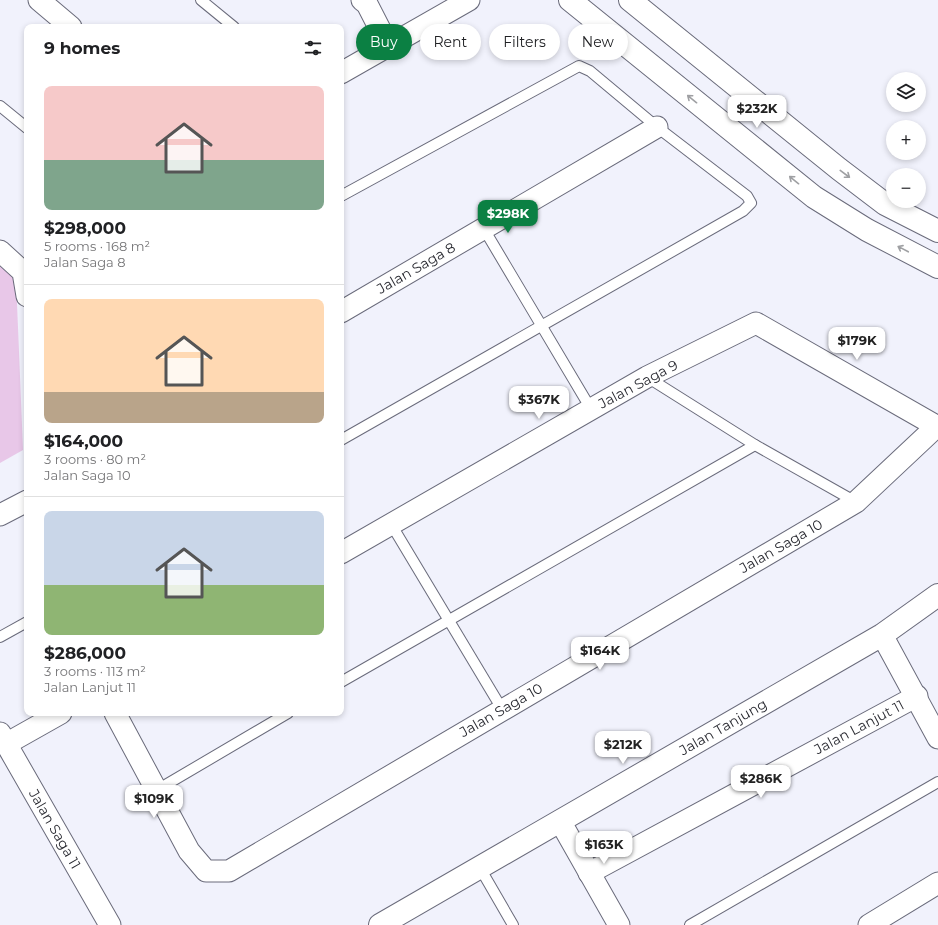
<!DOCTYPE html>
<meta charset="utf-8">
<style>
:root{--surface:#fff;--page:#f6f6f6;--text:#202124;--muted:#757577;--line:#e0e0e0;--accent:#0b8043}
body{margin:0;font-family:Montserrat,sans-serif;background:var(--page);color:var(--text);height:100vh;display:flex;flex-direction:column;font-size:15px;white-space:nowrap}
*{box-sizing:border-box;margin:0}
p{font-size:13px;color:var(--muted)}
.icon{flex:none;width:22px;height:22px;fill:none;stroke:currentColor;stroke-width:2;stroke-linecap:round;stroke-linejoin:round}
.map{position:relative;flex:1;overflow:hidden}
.sheet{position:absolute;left:24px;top:24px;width:320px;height:692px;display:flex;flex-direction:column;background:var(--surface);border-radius:8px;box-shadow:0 2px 6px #0003}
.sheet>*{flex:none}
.guide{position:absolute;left:356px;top:24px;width:380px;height:36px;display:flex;gap:8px}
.tools{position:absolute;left:886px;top:72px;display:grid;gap:8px}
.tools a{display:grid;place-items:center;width:40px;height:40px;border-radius:50%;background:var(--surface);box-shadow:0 2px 6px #0003;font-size:20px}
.price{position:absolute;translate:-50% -34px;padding:0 9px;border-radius:8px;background:#fff;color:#222;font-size:13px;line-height:26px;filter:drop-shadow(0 1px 2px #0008)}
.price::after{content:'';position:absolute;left:50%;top:24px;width:12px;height:9px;margin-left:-6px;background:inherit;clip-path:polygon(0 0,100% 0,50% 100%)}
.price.current{background:var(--accent);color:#fff}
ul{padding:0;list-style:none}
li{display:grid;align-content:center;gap:8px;height:212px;padding:0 20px}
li+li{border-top:1px solid var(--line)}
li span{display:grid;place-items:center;height:124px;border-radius:8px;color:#555}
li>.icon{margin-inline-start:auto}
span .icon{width:72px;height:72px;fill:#fffc;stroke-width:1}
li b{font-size:17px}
h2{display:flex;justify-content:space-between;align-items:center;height:48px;padding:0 20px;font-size:17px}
.tag{padding:0 14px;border-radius:18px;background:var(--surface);box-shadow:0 2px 6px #0003;font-size:14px;line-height:36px}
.tag.current{background:var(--accent);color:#fff}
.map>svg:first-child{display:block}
.green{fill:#e8c7e8}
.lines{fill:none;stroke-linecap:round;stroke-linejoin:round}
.service-casing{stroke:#6a6b7b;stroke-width:12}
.minor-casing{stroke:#6a6b7b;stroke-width:23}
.tertiary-casing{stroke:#6a6b7b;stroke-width:24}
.secondary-casing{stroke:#6a6b7b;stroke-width:24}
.service{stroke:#fff;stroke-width:10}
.minor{stroke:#fff;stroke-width:21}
.tertiary{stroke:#fff;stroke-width:22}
.secondary{stroke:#fff;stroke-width:22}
.oneway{stroke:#9fa0a3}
.labels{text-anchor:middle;stroke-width:3;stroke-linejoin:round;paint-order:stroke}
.street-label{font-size:14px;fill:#2a2b32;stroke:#fff}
</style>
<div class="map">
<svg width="938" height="925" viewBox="0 0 938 925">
<rect width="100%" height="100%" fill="#f1f2fc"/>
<path class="green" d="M0,242L15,254L23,450L0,463Z"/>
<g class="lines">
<g class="service-casing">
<g id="service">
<path d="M201,0L234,27"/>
<path d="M0,106L27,128"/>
<path d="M341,196L579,66L590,71L657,127L747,196L751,203L743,211L341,440"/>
<path d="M484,229L591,409"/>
<path d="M647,377L755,445L856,502"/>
<path d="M391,524L502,709"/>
<path d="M0,637L27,622"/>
<path d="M341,682L755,445"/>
<path d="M157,790L288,713"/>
<path d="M480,868L513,925"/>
<path d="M690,925L938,782"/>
</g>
</g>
<g class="minor-casing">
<g id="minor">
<path d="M39,0L71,27"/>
<path d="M362,0L367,4L388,45"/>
<path d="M341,73L469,0"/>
<path d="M0,251L23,272L27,296"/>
<path d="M341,312L657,127"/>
<path d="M0,515L27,501"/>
<path d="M341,553L647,377L756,323L938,427"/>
<path d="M882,635L938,738"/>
<path d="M115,713L189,851L206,871H229L856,502L937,426"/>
<path d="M0,733L110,925"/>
<path d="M6,744L61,713"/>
<path d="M560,821L619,925"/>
<path d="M589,873L917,696"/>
<path d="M869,925L938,883"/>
</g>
</g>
<g class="tertiary-casing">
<path id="tertiary" d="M380,925L882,635L938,595"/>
</g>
<g class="secondary-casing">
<g id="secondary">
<path d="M570,0L814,197L867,230L938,267"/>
<path d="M630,0L839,169L885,204L938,231"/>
</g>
</g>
<use href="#service" class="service"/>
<use href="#minor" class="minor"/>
<use href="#tertiary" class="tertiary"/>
<use href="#secondary" class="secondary"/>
</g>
<defs><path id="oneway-shaft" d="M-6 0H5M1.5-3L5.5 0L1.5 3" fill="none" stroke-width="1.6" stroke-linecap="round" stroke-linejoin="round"/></defs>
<g class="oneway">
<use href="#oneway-shaft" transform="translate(692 99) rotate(-141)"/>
<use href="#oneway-shaft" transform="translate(845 174) rotate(37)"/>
<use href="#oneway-shaft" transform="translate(794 180) rotate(-141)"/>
<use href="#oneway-shaft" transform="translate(903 249) rotate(-152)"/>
</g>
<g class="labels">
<g class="street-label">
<text transform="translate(416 268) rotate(-30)" y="5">Jalan Saga 8</text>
<text transform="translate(638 384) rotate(-28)" y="5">Jalan Saga 9</text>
<text transform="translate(781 546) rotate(-30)" y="5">Jalan Saga 10</text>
<text transform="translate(501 710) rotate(-30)" y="5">Jalan Saga 10</text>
<text transform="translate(723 727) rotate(-30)" y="5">Jalan Tanjung</text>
<text transform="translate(859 727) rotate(-28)" y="5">Jalan Lanjut 11</text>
<text transform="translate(55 829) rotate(60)" y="5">Jalan Saga 11</text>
</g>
</g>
</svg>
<div class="tools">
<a><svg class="icon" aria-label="layers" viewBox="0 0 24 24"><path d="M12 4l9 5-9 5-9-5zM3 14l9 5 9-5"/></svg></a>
<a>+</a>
<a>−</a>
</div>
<b class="price" style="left:757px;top:129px">$232K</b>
<b class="price current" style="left:508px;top:234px">$298K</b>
<b class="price" style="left:857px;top:361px">$179K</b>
<b class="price" style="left:539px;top:420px">$367K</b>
<b class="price" style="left:600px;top:671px">$164K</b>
<b class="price" style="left:623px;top:765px">$212K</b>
<b class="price" style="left:761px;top:799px">$286K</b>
<b class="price" style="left:154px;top:819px">$109K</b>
<b class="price" style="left:604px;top:865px">$163K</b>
<div class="guide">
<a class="tag current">Buy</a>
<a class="tag">Rent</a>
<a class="tag">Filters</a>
<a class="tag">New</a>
</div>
<section class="sheet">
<h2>9 homes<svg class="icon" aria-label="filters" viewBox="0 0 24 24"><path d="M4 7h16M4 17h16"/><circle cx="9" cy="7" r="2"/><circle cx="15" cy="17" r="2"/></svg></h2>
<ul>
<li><span style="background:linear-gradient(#f6c9c9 60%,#7fa58c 0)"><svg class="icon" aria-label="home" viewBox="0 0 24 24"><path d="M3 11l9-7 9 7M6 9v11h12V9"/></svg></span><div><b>$298,000</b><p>5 rooms · 168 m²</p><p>Jalan Saga 8</p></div></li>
<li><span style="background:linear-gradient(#ffd9b3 75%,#b9a48a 0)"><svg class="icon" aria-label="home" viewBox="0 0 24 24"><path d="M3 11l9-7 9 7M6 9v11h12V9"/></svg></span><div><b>$164,000</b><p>3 rooms · 80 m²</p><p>Jalan Saga 10</p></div></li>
<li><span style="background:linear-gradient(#c9d6e8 60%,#8fb573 0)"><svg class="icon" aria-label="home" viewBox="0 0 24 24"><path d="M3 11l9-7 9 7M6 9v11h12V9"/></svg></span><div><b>$286,000</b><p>3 rooms · 113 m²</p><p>Jalan Lanjut 11</p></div></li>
</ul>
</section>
</div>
